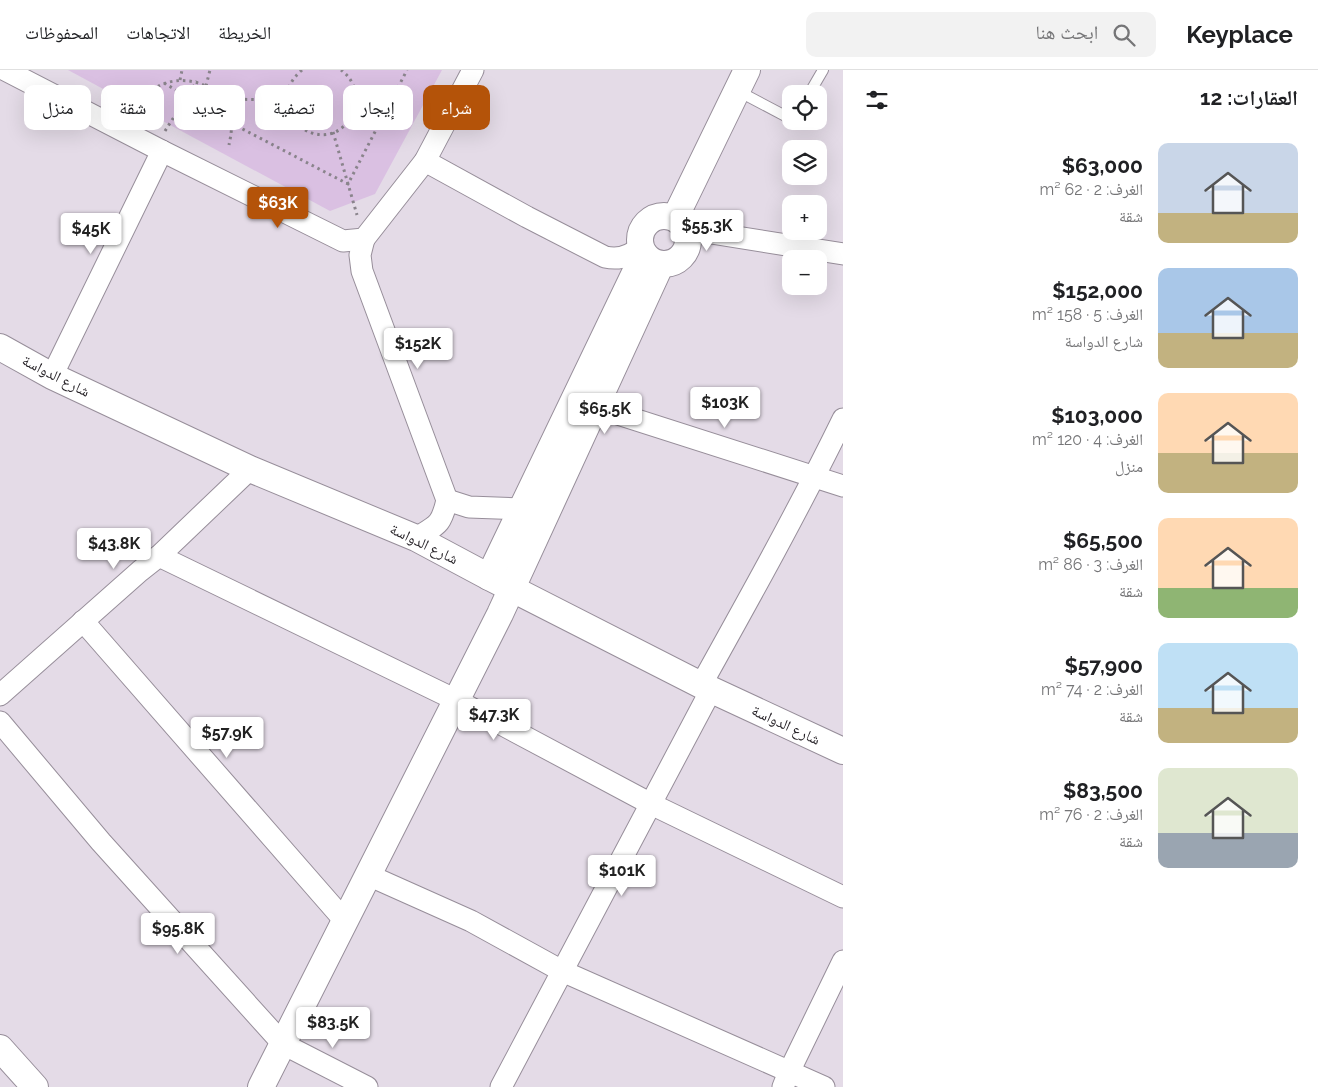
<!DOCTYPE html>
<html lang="ar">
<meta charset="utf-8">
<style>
:root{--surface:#fff;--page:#f2f2f2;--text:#202124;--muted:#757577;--line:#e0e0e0;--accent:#b45309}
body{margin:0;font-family:Raleway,"Noto Naskh Arabic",sans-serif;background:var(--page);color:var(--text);direction:rtl;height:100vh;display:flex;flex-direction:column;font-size:19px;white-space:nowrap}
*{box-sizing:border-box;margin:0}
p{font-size:16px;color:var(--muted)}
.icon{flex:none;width:28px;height:28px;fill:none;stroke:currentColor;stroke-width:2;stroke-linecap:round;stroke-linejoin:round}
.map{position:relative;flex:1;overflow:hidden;direction:ltr}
.panel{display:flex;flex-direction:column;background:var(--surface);width:475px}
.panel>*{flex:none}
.hud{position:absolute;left:15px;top:15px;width:475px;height:45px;direction:rtl;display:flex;gap:10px}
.controls{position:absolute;left:782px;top:15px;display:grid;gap:10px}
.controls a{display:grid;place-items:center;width:45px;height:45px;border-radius:10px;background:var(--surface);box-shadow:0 5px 20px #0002;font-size:25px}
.price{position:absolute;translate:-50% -42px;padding:0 11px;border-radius:5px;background:#fff;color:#222;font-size:16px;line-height:32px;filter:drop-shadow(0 1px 2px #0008)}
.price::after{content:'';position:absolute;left:50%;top:30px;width:15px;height:11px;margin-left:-8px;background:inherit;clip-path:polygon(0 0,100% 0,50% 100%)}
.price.selected{background:var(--accent);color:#fff}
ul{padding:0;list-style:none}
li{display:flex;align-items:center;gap:15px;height:125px;padding:0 20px}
li span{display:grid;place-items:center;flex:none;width:140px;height:100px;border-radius:10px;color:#555}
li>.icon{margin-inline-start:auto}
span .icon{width:60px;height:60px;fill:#fffc;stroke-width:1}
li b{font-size:21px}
h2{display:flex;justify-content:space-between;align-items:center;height:60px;padding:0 20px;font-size:21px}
.pill{padding:0 18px;border-radius:10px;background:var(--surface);box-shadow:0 5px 20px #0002;font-size:18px;line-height:45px}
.pill.selected{background:var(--accent);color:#fff}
header{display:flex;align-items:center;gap:30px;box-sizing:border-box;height:70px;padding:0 25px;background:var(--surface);border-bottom:1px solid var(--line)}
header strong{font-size:24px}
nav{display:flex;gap:28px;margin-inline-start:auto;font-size:18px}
.search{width:350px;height:45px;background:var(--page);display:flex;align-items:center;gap:12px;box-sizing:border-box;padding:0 18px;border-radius:10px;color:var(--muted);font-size:19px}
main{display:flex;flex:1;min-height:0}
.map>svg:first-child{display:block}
.green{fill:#dac0e2}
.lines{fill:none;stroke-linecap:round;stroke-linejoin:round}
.service-casing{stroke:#978e9a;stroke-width:12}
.minor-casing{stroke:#978e9a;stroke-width:23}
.tertiary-casing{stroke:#978e9a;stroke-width:28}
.path{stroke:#8a848c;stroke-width:3;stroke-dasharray:2.5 4;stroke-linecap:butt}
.service{stroke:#fff;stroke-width:10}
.minor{stroke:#fff;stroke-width:21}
.tertiary{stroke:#fff;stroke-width:26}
.labels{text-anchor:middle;stroke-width:4;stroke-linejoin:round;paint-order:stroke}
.street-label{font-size:15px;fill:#282429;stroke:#fff}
</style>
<header>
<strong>Keyplace</strong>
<div class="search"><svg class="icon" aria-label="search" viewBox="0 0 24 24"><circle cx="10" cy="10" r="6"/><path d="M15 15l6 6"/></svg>ابحث هنا</div>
<nav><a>الخريطة</a><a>الاتجاهات</a><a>المحفوظات</a></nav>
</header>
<main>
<section class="panel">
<h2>العقارات: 12<svg class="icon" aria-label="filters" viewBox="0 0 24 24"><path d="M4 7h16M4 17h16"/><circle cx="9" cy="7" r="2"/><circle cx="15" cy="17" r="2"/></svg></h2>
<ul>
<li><span style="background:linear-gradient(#c9d6e8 70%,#c2b280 0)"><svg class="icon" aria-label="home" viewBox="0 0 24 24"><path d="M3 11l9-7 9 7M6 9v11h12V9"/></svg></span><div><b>$63,000</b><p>الغرف: 2 · 62 m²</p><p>شقة</p></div></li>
<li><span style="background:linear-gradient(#a9c7e8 65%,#c2b280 0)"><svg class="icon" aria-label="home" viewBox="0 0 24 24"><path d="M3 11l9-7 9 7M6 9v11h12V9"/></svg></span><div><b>$152,000</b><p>الغرف: 5 · 158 m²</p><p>شارع الدواسة</p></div></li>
<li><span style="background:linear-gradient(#ffd9b3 60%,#c2b280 0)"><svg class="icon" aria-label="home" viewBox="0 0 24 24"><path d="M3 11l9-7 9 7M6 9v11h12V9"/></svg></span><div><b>$103,000</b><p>الغرف: 4 · 120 m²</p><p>منزل</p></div></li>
<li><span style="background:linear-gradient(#ffd9b3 70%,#8fb573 0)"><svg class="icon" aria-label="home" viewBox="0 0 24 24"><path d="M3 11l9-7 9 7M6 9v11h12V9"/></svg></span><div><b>$65,500</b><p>الغرف: 3 · 86 m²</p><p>شقة</p></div></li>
<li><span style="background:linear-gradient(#bfe0f5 65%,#c2b280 0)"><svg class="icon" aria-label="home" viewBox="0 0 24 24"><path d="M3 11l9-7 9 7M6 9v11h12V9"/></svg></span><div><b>$57,900</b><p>الغرف: 2 · 74 m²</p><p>شقة</p></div></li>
<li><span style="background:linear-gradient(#dfe7d0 65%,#9aa5b1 0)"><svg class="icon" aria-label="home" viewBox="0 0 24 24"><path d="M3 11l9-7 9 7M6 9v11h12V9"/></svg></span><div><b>$83,500</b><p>الغرف: 2 · 76 m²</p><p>شقة</p></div></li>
</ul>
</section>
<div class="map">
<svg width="843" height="1017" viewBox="0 0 843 1017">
<rect width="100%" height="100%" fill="#e4dbe7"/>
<path class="green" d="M68,0H442L375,124L330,141Z"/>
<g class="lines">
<g class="service-casing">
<g id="service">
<path d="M738,21L791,49"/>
<path d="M809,24L823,0"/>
</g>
</g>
<g class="minor-casing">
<g id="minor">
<path d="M5,0L162,81L343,171L364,169L425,91L473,0"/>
<path d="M425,91L527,147L605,187C619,190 630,187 640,177"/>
<path d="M686,159L843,184"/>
<path d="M364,169L360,185L362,201L447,430C441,456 437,455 416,468"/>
<path d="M52,306L162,81"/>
<path d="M596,337L843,416"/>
<path d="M447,430L469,437L521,439"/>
<path d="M159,486L456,630L651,734L843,827"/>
<path d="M83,551L345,851"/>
<path d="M701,615C750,527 799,439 843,349"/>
<path d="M0,625L140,501L159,486L250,399"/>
<path d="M0,652L101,772L283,974L367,1017"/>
<path d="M368,805L471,851L562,901L824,1017"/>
<path d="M501,1017L711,620"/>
<path d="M783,1017L789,1002L843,891"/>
</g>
</g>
<g class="tertiary-casing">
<g id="tertiary">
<circle cx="664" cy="170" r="24"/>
<path d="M675,148L747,0"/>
<path d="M0,277L52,306L250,399L416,468L489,507L701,615L843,681"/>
<path d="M489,507L644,184"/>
<path d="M0,978L35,1017"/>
<path d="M261,1017L500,544L661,194"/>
</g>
</g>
<g class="path">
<path d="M302,0C259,37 316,87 346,54C351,48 355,41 356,33C357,20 352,8 341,0"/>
<path d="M180,10L182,0"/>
<path d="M164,13L231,53L348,114L407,0"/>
<path d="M206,16L210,0"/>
<path d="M356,25L393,24"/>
<path d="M140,35C143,31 146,26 150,22C175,0 220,11 230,44C233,55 231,65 229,75"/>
<path d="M210,40L222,29L286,30"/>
<path d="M165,61L197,11"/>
<path d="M333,62L357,145"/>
</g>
<use href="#service" class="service"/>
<use href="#minor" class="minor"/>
<use href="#tertiary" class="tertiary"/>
</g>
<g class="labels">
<g class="street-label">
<text transform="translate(56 306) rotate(27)" y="5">شارع الدواسة</text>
<text transform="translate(424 474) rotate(26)" y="5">شارع الدواسة</text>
<text transform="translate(786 655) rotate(25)" y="5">شارع الدواسة</text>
</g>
</g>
</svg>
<div class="controls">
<a><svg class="icon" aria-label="locate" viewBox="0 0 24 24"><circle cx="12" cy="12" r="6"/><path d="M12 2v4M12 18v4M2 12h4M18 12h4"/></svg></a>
<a><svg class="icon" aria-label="layers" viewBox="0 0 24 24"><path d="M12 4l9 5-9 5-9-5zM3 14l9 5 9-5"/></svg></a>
<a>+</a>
<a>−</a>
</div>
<b class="price selected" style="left:278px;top:159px">$63K</b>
<b class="price" style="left:707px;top:182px">$55.3K</b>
<b class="price" style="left:91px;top:185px">$45K</b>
<b class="price" style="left:418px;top:300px">$152K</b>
<b class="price" style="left:725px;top:359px">$103K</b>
<b class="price" style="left:605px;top:365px">$65.5K</b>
<b class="price" style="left:114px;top:500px">$43.8K</b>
<b class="price" style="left:494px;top:671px">$47.3K</b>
<b class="price" style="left:227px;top:689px">$57.9K</b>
<b class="price" style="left:622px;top:827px">$101K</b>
<b class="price" style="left:178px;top:885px">$95.8K</b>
<b class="price" style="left:333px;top:979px">$83.5K</b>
<div class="hud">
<a class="pill selected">شراء</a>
<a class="pill">إيجار</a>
<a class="pill">تصفية</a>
<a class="pill">جديد</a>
<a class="pill">شقة</a>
<a class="pill">منزل</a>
</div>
</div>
</main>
